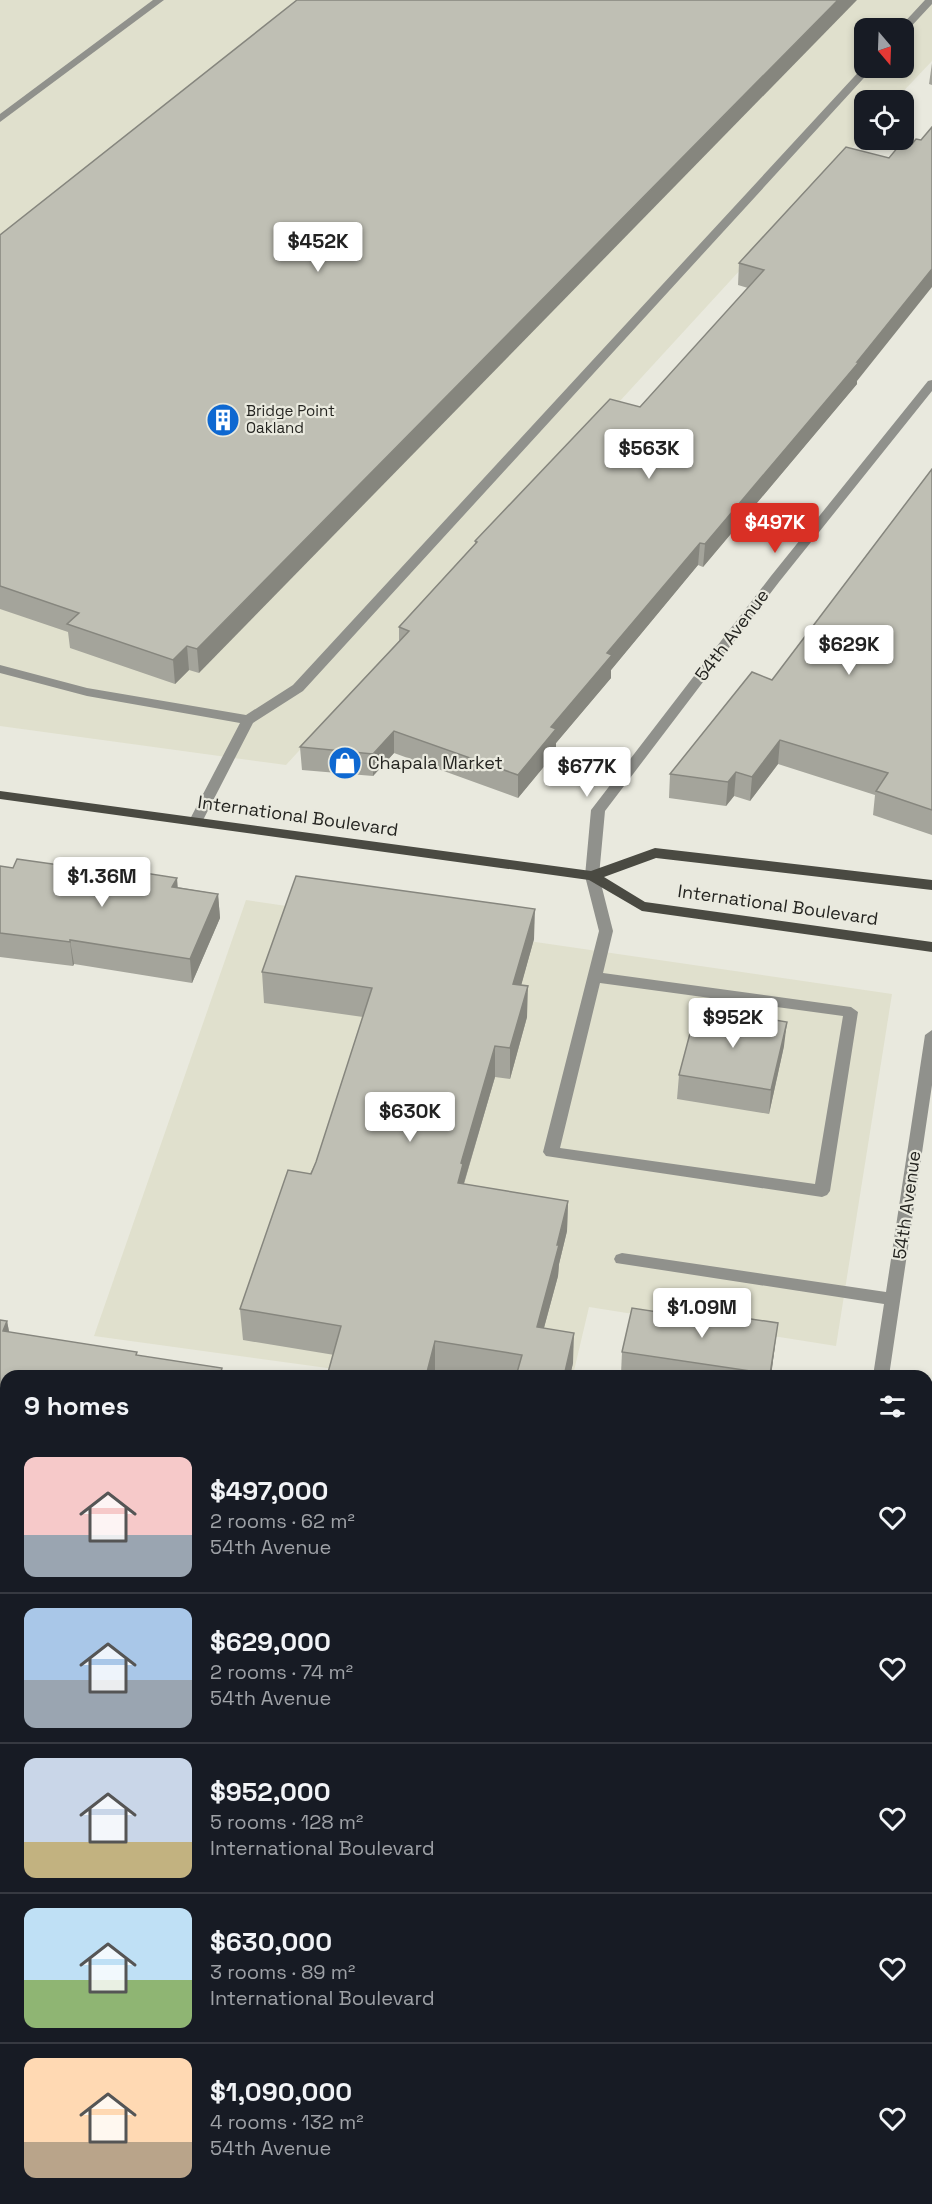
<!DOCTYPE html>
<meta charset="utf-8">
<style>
:root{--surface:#171b24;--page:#242831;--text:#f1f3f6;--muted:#9ea1a6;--line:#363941;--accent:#d93025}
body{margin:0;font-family:"Space Grotesk",sans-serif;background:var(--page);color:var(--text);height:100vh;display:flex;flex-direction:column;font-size:22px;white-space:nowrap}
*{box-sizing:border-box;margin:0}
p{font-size:20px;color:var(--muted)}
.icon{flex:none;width:33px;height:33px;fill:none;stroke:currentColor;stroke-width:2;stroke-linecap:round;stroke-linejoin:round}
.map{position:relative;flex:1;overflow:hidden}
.details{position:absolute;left:0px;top:1370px;width:933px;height:836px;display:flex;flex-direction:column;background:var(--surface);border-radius:18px 18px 0 0;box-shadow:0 3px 9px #0003}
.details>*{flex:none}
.needle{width:39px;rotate:161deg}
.fabs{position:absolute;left:854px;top:18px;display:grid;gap:12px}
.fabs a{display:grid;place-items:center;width:60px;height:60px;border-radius:12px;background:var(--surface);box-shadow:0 3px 9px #0003;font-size:30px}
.price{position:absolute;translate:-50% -51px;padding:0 14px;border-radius:6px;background:#fff;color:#222;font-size:20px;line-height:39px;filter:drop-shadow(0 2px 3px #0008)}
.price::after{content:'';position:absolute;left:50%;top:36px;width:18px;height:14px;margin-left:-9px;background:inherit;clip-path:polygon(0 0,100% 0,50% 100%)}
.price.on{background:var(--accent);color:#fff}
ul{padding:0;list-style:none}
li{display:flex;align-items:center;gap:18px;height:150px;padding:0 24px}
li+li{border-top:2px solid var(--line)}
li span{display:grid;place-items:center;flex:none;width:168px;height:120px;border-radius:12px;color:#555}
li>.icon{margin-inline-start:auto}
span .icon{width:72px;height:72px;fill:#fffc;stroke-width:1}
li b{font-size:26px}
h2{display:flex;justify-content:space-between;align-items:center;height:72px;padding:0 24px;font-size:26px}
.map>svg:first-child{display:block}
.built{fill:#e0e0cd;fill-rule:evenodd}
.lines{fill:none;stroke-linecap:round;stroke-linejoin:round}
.minor{fill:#90918c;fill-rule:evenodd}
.major{fill:#4a4a42;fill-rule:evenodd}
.wall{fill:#a4a49b}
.shaded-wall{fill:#86867e}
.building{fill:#bfbfb4;stroke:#86867e;stroke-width:1.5}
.labels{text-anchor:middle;stroke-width:4.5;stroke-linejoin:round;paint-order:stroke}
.far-poi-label{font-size:15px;fill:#252521;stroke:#e9e9de;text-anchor:start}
.street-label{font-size:18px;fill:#252521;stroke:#e9e9de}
.poi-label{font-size:18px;fill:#252521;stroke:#e9e9de;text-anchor:start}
</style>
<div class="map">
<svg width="932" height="2204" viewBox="0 0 932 2204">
<rect width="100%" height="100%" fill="#e9e9de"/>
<g class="built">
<path d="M0,0H932V61L895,100H864V135L286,765L0,726ZM864,28H903V68H864Z"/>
<path d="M246,900L892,994L836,1346L589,1307L573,1375L386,1376L94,1336Z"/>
</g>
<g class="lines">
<g class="minor">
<path d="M153,0H164L0,122V114Z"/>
<path d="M925,0H932V4L906,32L903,33V28H899Z"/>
<path d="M864,66L873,68L303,691L253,723L201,824L196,825L189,821L240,723L87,696L0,673V665L87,688L246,715L293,685Z"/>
<path d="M932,380V391L779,582L605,811L599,876L613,931L603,973L851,1007L858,1012L830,1191L827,1195L822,1197L546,1156L543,1152L599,931L585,876L591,810L771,576L928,381ZM600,983L843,1016L815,1184L560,1148Z"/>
<path d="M932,1030V1085L889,1376H873L884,1304L616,1263L614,1259L616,1255L622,1253L886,1292L925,1035Z"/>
<path d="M0,1641H6V1657L0,1655Z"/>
<path d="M927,1723L932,1724V1740L927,1739Z"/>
<path d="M746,2199H766L765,2204H745Z"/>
</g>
<path class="major" d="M0,791L591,871L655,848L932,880V890L656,858L604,877L645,902L932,942V952L642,911L589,880L0,799Z"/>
</g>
<g class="wall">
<path d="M297,0L199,673L189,670L175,684L70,648L68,632L0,609V235Z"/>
<path d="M932,63V85L929,84Z"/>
<path d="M846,147L857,384L703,567L698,565L611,670V678L556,743V752L518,798L394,753L373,776L302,770L300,747L399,641V627L475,544V541L640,407L748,288L738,285L739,263Z"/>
<path d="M932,469V835L873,815L875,795L778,764L750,801L734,796L726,806L669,798L670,774L772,680Z"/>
<path d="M0,866L13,868L177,878V887L218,894L220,918L192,983L74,964L73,966L0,957Z"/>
<path d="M534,939L521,985L527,1017L510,1079L495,1077L464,1184L568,1201L567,1231L559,1264L558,1276L544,1328L573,1363L570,1376H462L243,1340L240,1309L316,1162L363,1017L264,1003L262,972Z"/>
<path d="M784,1046L769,1114L677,1099L679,1075Z"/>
<path d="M0,1320L7,1321L9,1332L6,1376V1560L0,1559Z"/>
<path d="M775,1345L771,1376H632L621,1374L622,1352Z"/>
<path d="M927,1517L932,1518V1644L927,1643Z"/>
<path d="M0,1716L6,1717V1961L0,1960Z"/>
<path d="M144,2199H473L472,2204H328L322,2203V2204H145Z"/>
</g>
<g class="shaded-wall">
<path d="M838,0H857L199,673L197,649Z"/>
<path d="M932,269V287L857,381V384L703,567L705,544L857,362Z"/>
<path d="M700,543L698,565L611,670V678L556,743V752L518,798V775L551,727L607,653Z"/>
<path d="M187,646L189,670L175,684L173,660Z"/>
<path d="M394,731V753L373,776V754Z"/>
<path d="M780,740L778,764L750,801L752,777Z"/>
<path d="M736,772L734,796L726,806L728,782Z"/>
<path d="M177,878L179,902L172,887Z"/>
<path d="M218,894L220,918L192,983L190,959Z"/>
<path d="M535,909L534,939L513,1015V984Z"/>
<path d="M70,940L74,964L73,966L70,942Z"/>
<path d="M528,986L527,1017L510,1079V1048Z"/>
<path d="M787,1022L784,1046L769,1114L771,1090Z"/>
<path d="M495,1046V1077L463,1186L458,1183L461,1163Z"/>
<path d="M568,1201L567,1231L559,1264L558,1276L536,1357L537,1327Z"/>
<path d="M7,1321L13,1352L3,1331Z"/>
<path d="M778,1323L775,1345L771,1376H770Z"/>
<path d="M574,1333L573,1363L570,1376H564Z"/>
<path d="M435,1341V1371L434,1376H426Z"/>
<path d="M316,2199H322V2204H315Z"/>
<path d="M469,2199H473L472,2204H468Z"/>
</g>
<g class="building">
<path d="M297,0H838L197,649L187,646L173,660L67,624L79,613L0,586V235Z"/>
<path d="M932,127V269L857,362H859L705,544L700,543L607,653L612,655L551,727L556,729L518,775L394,731L373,754L300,747L409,631L399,627L477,542L475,541L610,399L640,407L764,270L739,263L846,147L889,158L903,141L912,144L916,139L921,140Z"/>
<path d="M932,469V810L876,791L888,773L780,740L752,777L736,772L728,782L670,774L752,672L772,680Z"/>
<path d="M17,859L130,875L132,871L177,878L172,887L218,894L190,959L70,940V942L0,933V866L13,868Z"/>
<path d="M296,876L535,909L513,984L528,986L510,1048L495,1046L461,1163L463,1164L458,1183L568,1201L557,1245H559L537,1327L574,1333L564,1376H516L522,1355L435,1341L426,1376H327L341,1326L240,1309L288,1170L311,1174L316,1162L372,988L262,972Z"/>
<path d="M697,1007L787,1022L771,1090L679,1075Z"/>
<path d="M665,1306L778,1323L770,1374L622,1352L632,1308L664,1313Z"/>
<path d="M0,1320L7,1321L3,1331L137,1352L136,1355L222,1368L220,1376H6V1531L0,1530Z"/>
<path d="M927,1517L932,1518V1622L927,1621Z"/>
<path d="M0,1716L6,1717V1939L0,1938Z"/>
<path d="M927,1791L932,1792V2204H889L890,2199H927Z"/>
<path d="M91,2199H112L136,2204H89Z"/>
<path d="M144,2199H316L315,2204H164L144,2200Z"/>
<path d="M408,2199H469L468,2204H433Z"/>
<path d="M553,2199H613V2202L625,2204H552Z"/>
</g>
<defs>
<g id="building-disc" transform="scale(1.725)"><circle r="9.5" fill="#0e68d1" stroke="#e9e9de"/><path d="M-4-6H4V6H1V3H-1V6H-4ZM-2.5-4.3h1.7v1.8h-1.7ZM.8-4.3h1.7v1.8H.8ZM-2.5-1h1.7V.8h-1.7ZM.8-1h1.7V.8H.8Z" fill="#fff"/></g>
<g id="shop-disc" transform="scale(1.725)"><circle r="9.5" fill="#0e68d1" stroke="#e9e9de"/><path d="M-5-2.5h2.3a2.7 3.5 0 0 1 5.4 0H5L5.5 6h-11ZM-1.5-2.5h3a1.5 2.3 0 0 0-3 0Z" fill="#fff"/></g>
</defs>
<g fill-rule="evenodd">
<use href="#building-disc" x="223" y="420"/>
<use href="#shop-disc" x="345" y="763"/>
</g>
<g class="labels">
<g class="far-poi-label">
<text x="246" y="416">Bridge Point<tspan x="246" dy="17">Oakland</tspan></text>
</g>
<g class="street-label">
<text transform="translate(732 635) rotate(-53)" y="6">54th Avenue</text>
<text transform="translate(298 816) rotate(8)" y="6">International Boulevard</text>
<text transform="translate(778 905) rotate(8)" y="6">International Boulevard</text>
<text transform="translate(907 1205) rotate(-82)" y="6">54th Avenue</text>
</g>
<g class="poi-label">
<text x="368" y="769">Chapala Market</text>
</g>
</g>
</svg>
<div class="fabs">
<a><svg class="needle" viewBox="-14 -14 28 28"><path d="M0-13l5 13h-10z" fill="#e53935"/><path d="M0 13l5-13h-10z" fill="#9ea1a6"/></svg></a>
<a><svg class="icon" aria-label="locate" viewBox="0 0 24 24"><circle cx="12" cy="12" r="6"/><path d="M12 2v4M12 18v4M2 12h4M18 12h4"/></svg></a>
</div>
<b class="price" style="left:318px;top:273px">$452K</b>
<b class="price" style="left:649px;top:480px">$563K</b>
<b class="price on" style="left:775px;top:554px">$497K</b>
<b class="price" style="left:849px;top:676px">$629K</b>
<b class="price" style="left:587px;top:798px">$677K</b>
<b class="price" style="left:102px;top:908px">$1.36M</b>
<b class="price" style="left:733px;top:1049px">$952K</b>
<b class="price" style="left:410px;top:1143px">$630K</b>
<b class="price" style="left:702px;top:1339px">$1.09M</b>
<section class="details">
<h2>9 homes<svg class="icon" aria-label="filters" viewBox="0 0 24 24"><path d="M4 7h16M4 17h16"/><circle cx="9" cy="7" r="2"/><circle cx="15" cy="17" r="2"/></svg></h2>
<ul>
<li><span style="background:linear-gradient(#f6c9c9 65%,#9aa5b1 0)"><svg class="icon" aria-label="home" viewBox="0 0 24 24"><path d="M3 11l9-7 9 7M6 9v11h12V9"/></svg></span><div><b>$497,000</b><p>2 rooms · 62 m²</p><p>54th Avenue</p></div><svg class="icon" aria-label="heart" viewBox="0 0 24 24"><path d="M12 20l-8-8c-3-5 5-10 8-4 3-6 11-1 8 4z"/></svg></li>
<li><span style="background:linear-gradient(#a9c7e8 60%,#9aa5b1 0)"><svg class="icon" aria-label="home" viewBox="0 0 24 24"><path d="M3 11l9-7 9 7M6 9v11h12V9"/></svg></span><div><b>$629,000</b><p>2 rooms · 74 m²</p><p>54th Avenue</p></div><svg class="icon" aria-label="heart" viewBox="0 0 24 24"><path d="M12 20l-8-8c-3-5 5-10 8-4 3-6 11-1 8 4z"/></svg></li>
<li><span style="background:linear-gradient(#c9d6e8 70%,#c2b280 0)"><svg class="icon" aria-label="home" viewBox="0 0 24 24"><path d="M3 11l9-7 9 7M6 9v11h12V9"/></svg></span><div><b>$952,000</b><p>5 rooms · 128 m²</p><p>International Boulevard</p></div><svg class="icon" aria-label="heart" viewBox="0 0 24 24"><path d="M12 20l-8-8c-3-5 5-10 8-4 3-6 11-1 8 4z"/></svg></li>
<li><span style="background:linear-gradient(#bfe0f5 60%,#8fb573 0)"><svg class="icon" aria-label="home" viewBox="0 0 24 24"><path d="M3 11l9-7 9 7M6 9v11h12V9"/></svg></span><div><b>$630,000</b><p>3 rooms · 89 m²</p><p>International Boulevard</p></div><svg class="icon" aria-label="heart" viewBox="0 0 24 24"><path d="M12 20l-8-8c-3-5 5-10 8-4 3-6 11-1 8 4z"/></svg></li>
<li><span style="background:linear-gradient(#ffd9b3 70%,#b9a48a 0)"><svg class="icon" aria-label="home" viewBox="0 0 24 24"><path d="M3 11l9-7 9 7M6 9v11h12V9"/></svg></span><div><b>$1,090,000</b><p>4 rooms · 132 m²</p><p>54th Avenue</p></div><svg class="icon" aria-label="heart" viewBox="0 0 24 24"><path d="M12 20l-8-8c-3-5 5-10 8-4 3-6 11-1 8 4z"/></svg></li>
</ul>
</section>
</div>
